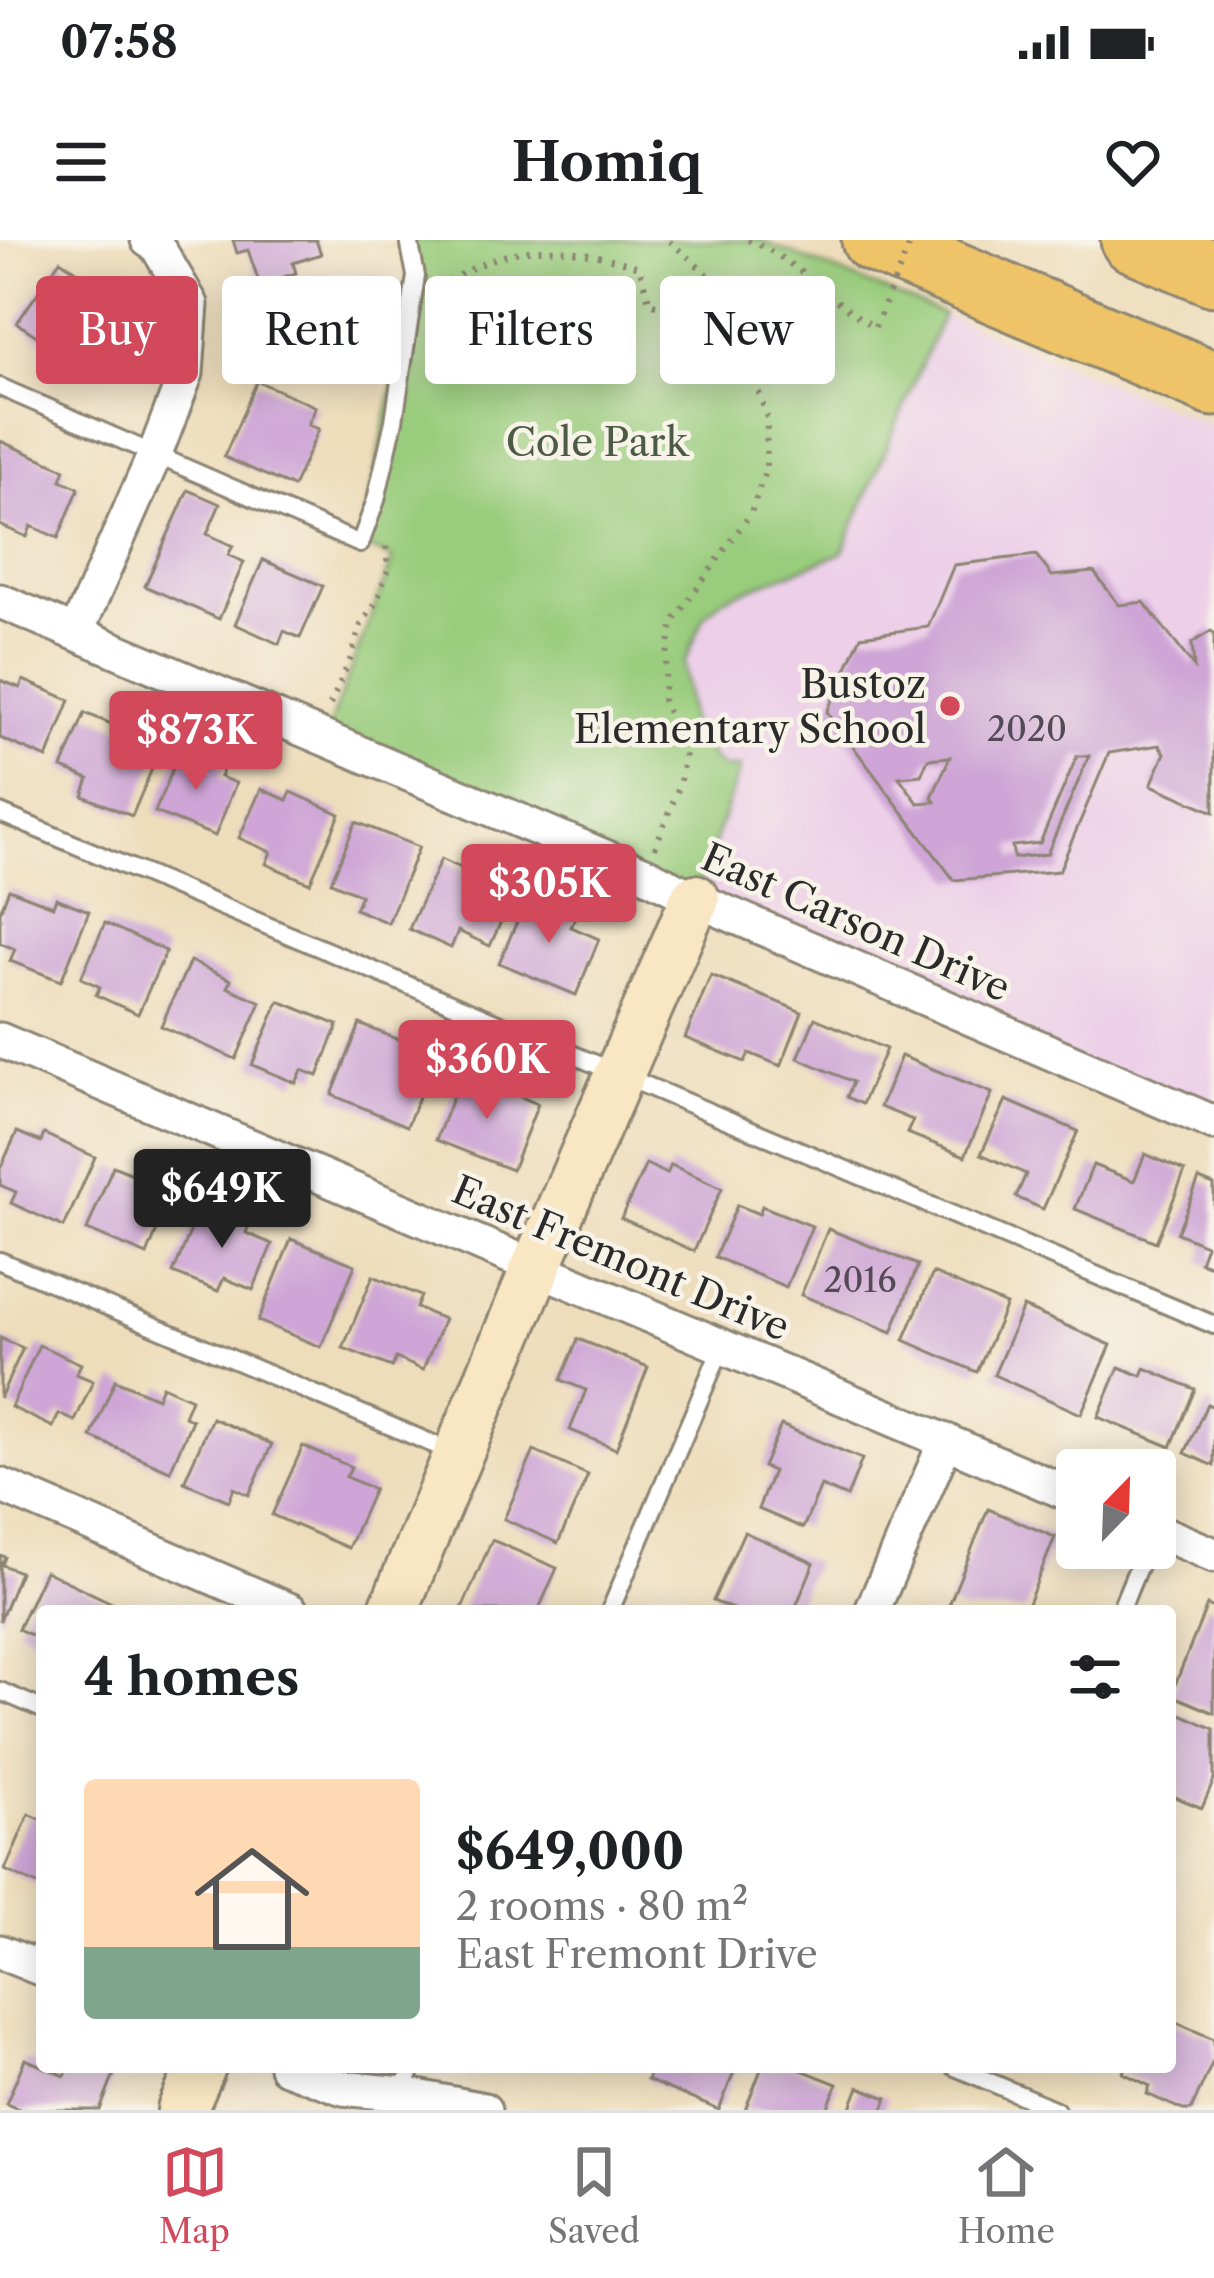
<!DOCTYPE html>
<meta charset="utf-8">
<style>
:root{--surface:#fff;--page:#f6f6f6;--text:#202124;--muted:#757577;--line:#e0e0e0;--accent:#d1495b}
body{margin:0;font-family:"Libre Caslon Text",serif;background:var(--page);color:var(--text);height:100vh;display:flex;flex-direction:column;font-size:45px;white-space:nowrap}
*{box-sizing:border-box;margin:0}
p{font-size:39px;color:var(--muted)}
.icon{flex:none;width:66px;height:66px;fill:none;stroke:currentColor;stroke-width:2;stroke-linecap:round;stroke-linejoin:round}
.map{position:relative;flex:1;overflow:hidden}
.side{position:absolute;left:36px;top:1365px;width:1140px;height:468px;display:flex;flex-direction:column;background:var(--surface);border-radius:12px;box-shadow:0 6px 30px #0003}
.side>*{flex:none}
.top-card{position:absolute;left:36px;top:36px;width:1143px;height:108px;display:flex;gap:24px}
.needle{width:78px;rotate:23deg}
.buttons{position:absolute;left:1056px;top:1209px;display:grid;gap:24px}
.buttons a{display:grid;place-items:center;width:120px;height:120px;border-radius:12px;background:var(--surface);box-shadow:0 6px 30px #0003;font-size:60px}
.price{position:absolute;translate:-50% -102px;padding:0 27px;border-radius:12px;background:var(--accent);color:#fff;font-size:39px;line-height:78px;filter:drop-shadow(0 3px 6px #0008)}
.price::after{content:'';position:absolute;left:50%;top:72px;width:36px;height:27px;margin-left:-18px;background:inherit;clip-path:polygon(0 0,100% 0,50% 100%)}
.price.active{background:#222;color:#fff}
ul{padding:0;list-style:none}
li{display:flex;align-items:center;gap:36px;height:300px;padding:0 48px}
li span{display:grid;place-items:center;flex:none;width:336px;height:240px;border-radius:12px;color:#555}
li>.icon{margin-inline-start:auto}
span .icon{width:144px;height:144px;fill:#fffc;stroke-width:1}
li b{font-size:51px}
h2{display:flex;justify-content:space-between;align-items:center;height:144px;padding:0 48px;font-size:51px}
.chip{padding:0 42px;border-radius:12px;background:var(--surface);box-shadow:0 6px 30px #0003;font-size:42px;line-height:108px}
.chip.active{background:var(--accent);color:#fff}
.status{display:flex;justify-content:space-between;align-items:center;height:84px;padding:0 60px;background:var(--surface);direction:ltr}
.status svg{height:33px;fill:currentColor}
header{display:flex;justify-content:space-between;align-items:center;height:156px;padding:0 48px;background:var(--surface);font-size:54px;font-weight:800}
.dock{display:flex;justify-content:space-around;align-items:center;height:168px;border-top:3px solid var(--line);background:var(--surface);font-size:33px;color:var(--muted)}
.dock a{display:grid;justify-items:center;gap:6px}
.dock .active{color:var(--accent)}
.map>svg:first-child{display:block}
.built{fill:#edd0e8}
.green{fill:#99cc7c;stroke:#627c54;stroke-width:3}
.building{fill:#cea5d6;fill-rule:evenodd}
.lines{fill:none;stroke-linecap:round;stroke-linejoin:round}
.lane-casing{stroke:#8c8473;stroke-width:22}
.street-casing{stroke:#8c8473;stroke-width:39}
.secondary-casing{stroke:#8c8473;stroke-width:54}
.highway-casing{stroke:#8c8473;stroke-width:69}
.path{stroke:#8c8473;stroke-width:6;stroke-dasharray:3 9;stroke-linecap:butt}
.lane{stroke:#fff;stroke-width:16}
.street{stroke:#fff;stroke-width:33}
.secondary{stroke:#f9e7c3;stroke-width:48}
.highway{stroke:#efc469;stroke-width:63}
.path-bridge{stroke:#8c8473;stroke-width:6;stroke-dasharray:3 9;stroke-linecap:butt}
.poi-dot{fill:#d1495b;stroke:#f7f3e8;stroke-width:4.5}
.labels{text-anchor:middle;stroke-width:9;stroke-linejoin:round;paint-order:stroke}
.number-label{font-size:33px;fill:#544a56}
.park-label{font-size:39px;fill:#4c5b43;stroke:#f7f3e8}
.poi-label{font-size:39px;fill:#2b2b2b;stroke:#f7f3e8;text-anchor:end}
.street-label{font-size:39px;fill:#2b2b2b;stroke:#f7f3e8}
</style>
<div class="status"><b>07:58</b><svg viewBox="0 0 49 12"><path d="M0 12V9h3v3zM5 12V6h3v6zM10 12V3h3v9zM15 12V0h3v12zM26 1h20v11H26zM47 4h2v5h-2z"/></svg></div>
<header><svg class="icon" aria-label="menu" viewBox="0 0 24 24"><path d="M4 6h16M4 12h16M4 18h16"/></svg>Homiq<svg class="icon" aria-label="heart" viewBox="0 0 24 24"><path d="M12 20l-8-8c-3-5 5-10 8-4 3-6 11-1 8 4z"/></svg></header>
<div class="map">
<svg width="1214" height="1870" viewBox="0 0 1214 1870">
<rect width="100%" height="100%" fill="#f7f3e8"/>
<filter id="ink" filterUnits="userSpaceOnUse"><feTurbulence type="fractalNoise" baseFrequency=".00833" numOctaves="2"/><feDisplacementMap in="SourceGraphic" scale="24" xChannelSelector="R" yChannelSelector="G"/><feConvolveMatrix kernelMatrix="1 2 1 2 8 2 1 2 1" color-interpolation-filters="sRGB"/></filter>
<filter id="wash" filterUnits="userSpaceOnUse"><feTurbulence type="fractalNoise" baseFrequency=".004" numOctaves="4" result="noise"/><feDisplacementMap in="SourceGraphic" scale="48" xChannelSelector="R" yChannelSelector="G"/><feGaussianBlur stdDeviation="2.7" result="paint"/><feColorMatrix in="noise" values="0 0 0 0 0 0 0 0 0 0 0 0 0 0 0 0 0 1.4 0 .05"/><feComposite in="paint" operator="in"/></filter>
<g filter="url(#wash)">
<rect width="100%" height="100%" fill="#edb"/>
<path class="built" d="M943,74L1214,186V883L695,659L738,527L727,529L714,521L690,481L682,452L684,424L705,375L724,358L842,313Z"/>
<path class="green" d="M409,0H759L943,74L842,313L724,358L705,375L684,424L690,481L714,521L727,529L740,527L695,659L325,496L393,319L360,304L416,36Z"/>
<g id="blocks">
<g class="building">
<path d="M233,0H316L321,14L293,23L296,33L260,45L248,10L237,13Z"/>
<path d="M60,20L128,65L85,128L17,83Z"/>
<path d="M324,53L325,121L253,122L252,54Z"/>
<path d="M257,141L316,167L308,185L319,189L293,247L224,217Z"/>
<path d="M0,201L65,229L61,240L79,248L58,298L31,286L27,297L0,285Z"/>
<path d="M188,250L220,264L207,294L233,306L228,315L244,322L219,379L145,346Z"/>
<path d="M1036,315L1052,336L1094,332L1119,365L1144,362L1194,427L1192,403L1211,391L1214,393V572L1151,545L1165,513L1159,505L1109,513L1059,631L954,640L827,472L861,396L928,387L954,325ZM1077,516H1089L1047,614L1014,618L1012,606L1040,603ZM950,517L932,557L935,562L918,563L899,537L921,535L928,519Z"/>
<path d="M263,320L323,346L300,398L284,391L279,404L235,384Z"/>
<path d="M0,440L20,448L23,440L70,460L47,518L0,498Z"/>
<path d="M85,473L162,505L132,576L83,556L89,539L62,528Z"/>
<path d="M181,508L225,525L220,537L236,543L215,596L155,572Z"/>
<path d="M261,549L287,560L291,552L340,574L310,643L266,624L271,612L239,598Z"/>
<path d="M356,582L419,607L388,683L355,669L361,655L331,642Z"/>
<path d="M441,619L514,652L490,706L458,691L451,708L409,689Z"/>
<path d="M9,649L53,666L56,658L89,671L61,741L10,721L15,709L0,703V672Z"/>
<path d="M529,654L576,675L571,687L599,699L576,755L499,723Z"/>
<path d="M105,683L166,711L138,774L96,755L100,747L81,738Z"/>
<path d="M190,721L231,740L227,747L261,762L236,819L161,786Z"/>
<path d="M711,735L802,772L781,826L749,813L745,822L685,798Z"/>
<path d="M279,761L338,785L318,836L302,830L296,843L252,825Z"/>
<path d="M815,778L886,809L862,864L847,857L853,842L798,818Z"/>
<path d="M360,784L436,815L407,886L332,855Z"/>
<path d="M901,816L992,853L965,916L907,893L913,880L880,867Z"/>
<path d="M462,833L538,864L512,930L436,900Z"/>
<path d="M1006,860L1078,891L1043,969L1016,957L1026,934L981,914Z"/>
<path d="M17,892L41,902L44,894L95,917L64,987L11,963L16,952L0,945V929Z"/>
<path d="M1145,914L1185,931L1156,1002L1075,969L1093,925L1134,941Z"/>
<path d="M646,924L667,934L671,925L722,948L694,1011L621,978Z"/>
<path d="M113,926L157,944L152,956L168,963L147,1015L87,990Z"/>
<path d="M1199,939L1214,945V1027L1200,1022L1206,1005L1177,993Z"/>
<path d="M202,963L250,982L246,993L272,1004L253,1050L224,1038L218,1051L173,1033Z"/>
<path d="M737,965L759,974L762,966L812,986L786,1047L715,1017Z"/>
<path d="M828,989L918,1025L892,1092L801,1055Z"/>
<path d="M291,999L355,1025L321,1107L258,1081Z"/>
<path d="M933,1033L1006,1065L977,1132L904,1100Z"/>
<path d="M373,1036L421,1056L416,1068L444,1079L423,1130L396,1118L392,1127L343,1108Z"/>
<path d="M1023,1067L1111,1105L1081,1174L994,1135Z"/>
<path d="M0,1098L23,1108L0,1158Z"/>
<path d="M578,1099L648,1127L616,1209L570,1190L586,1150L561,1140Z"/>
<path d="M39,1105L81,1124L76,1134L93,1141L75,1181L59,1174L53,1187L11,1167Z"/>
<path d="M1119,1127L1142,1136L1145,1128L1195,1149L1171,1207L1098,1177Z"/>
<path d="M115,1140L157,1158L162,1146L191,1159L184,1176L192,1180L170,1231L91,1197Z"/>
<path d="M1207,1164L1214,1167V1226L1185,1213Z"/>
<path d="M212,1178L272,1204L249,1255L234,1248L229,1261L184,1242Z"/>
<path d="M781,1185L862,1219L847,1257L821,1246L803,1288L758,1269L773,1231L763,1227Z"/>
<path d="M303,1206L351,1227L346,1237L374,1249L348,1308L272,1275Z"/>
<path d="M534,1211L588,1235L558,1303L504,1279Z"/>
<path d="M988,1269L1055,1297L1025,1371H963L949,1365Z"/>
<path d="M744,1292L814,1323L794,1371H737L713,1361Z"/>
<path d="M492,1300L557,1328L538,1371H461Z"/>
<path d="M0,1315L5,1317L2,1325L20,1332L0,1381Z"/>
<path d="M45,1331L118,1366L116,1371H42V1400L18,1389Z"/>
<path d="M1207,1365L1214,1368V1473L1171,1455Z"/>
<path d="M1172,1470L1214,1489V1540L1202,1568L1170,1555Z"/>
<path d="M29,1574L42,1580V1647L5,1630Z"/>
<path d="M1170,1780L1214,1799V1819L1191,1870H1183L1147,1854L1150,1846L1123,1833L1125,1827H1170Z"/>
<path d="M25,1819L65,1836L69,1827H117L100,1870H21L6,1864Z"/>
<path d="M652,1827H736L719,1870L647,1840Z"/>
<path d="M762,1827H794L837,1844L827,1870H745Z"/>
<path d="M859,1847L887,1858L883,1870H850Z"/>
</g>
</g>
</g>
<g filter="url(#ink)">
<use href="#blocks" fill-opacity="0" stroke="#8c8473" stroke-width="3"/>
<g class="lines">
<g class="lane-casing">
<g id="lane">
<path d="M0,147L360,304L376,260L394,181L416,36L409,0"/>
<path d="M0,573L1214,1085"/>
<path d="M0,1021L452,1212"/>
<path d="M610,1371L722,1106"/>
<path d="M1120,1371L1146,1308"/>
<path d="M0,1451L42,1469"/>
<path d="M955,1827L1056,1870"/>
<path d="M394,1870L413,1827"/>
</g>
</g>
<g class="street-casing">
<g id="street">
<path d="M0,361L645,634L695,659L1214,883"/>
<path d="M76,393L155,214L186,133L191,64L157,6L148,0"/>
<path d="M0,800L1077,1257"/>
<path d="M0,1245L291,1371"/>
<path d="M1155,1290L1214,1315"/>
<path d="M872,1371L946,1201"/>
<path d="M0,1712L42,1729"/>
<path d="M286,1827L343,1848L402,1854L484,1870"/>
</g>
</g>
<g class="secondary-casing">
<g id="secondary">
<path d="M393,1371L536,1027L695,659"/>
<path d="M182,1870L201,1827"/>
</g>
</g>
<g class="highway-casing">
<g id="highway">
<path d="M874,0L1214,144"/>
<path d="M1133,0L1214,34"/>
</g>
</g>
<g class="path">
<path d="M748,0C796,19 830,62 875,87"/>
<path d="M439,48C511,0 557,2 639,27L650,64L703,72L729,68"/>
<path d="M330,465L350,420L361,385L377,361L388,330L386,305"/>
<path d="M655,608L679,547L685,513L663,461L667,415L673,382L751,273L766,228L767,178L735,77L706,33L668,0"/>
</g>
<use href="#lane" class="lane"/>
<use href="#street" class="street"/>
<use href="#secondary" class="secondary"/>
<use href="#highway" class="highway"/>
<path class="path-bridge" d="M875,87L912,0"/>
</g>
</g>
<circle class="poi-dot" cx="950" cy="466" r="12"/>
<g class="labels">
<g class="number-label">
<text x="1027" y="501">2020</text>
<text x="860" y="1052">2016</text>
</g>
<g class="park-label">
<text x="597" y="216">Cole Park</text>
</g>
<g class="poi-label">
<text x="926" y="458">Bustoz<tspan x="926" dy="45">Elementary School</tspan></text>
</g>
<g class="street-label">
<text transform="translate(856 682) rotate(24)" y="14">East Carson Drive</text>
<text transform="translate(621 1018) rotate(23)" y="14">East Fremont Drive</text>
</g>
</g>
</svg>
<div class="buttons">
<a><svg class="needle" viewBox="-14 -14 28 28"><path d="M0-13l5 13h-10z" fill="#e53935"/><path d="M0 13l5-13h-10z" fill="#757577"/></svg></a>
</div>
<b class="price" style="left:196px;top:553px">$873K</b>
<b class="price" style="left:549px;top:706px">$305K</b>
<b class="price" style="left:487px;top:882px">$360K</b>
<b class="price active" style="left:222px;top:1011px">$649K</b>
<div class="top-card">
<a class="chip active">Buy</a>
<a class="chip">Rent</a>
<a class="chip">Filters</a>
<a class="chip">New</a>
</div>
<section class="side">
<h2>4 homes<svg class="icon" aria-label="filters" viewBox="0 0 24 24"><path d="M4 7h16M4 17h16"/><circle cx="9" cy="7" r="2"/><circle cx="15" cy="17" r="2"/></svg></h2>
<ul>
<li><span style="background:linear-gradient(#ffd9b3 70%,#7fa58c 0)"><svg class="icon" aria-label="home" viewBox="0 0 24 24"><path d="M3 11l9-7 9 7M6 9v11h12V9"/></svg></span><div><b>$649,000</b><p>2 rooms · 80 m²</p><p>East Fremont Drive</p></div></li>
</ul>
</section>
</div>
<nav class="dock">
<a class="active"><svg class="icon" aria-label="map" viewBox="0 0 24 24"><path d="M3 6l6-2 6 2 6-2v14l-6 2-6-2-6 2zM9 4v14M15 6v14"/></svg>Map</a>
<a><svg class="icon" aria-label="saved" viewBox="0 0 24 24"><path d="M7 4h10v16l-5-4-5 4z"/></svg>Saved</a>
<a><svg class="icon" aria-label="home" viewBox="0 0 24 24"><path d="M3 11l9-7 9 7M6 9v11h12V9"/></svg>Home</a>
</nav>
